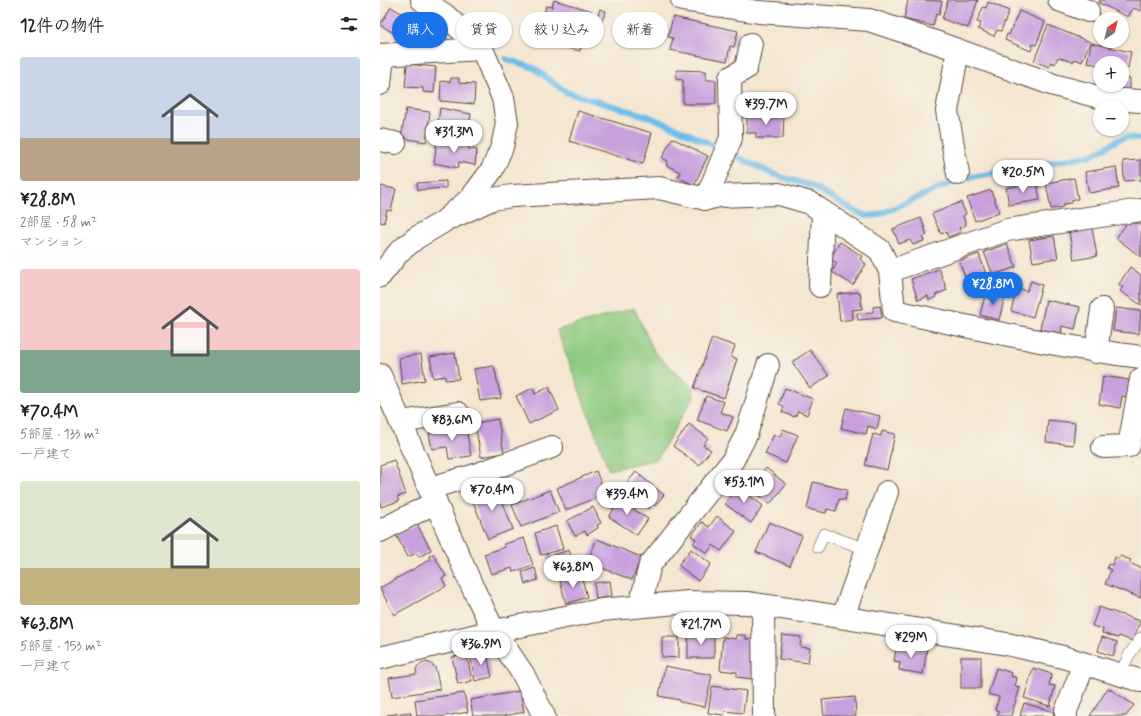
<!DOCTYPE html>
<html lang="ja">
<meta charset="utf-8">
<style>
:root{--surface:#fff;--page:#f2f2f2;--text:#202124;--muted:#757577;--accent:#1a73e8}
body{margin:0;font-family:Mynerve,"Klee One",sans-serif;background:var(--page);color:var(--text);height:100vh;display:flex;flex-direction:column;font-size:15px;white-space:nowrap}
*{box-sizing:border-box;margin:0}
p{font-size:13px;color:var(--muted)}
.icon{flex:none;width:22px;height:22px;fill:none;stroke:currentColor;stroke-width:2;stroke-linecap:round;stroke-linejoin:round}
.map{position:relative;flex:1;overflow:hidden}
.side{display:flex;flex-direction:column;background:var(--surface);width:380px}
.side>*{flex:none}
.hud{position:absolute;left:12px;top:12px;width:380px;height:36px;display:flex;gap:8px}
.needle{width:26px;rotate:35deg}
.controls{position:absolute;left:713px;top:12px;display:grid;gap:8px}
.controls a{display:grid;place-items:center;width:36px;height:36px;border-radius:50%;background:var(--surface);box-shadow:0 1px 3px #0004;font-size:20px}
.price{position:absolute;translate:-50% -34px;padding:0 9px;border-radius:14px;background:#fff;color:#222;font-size:13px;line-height:26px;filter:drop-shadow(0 1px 2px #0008)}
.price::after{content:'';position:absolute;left:50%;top:24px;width:12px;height:9px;margin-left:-6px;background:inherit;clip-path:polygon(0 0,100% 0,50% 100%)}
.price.selected{background:var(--accent);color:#fff}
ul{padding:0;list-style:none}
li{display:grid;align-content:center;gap:8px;height:212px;padding:0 20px}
li span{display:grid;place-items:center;height:124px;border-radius:4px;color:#555}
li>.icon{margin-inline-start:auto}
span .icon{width:72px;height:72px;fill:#fffc;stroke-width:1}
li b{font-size:17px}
h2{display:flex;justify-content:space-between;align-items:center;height:48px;padding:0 20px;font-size:17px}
.tag{padding:0 14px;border-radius:18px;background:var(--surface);box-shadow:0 1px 3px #0004;font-size:14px;line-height:36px}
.tag.selected{background:var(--accent);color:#fff}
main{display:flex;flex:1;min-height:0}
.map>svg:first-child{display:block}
.green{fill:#8eca7f;stroke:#647a4e}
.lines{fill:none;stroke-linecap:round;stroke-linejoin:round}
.stream{stroke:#6ebde9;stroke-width:6}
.building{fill:#c8a0dd}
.lane-casing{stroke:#574639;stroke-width:12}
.street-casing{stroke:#574639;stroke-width:24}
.secondary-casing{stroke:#574639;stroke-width:24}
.lane{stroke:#fff;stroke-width:11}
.street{stroke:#fff;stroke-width:22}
.secondary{stroke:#fff;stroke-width:22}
</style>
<main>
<section class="side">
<h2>12件の物件<svg class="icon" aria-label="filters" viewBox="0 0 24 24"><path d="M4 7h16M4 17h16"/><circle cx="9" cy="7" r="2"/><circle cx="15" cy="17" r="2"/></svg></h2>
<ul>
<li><span style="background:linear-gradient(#c9d6e8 65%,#b9a48a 0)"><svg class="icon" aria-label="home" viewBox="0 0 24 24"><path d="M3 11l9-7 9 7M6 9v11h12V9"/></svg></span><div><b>¥28.8M</b><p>2部屋 · 58 m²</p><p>マンション</p></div></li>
<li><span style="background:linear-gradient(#f6c9c9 65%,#7fa58c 0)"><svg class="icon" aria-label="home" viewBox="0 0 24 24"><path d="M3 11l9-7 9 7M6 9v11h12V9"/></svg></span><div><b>¥70.4M</b><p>5部屋 · 133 m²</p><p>一戸建て</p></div></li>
<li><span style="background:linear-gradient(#dfe7d0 70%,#c2b280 0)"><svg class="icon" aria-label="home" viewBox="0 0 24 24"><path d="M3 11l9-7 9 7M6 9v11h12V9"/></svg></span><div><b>¥63.8M</b><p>5部屋 · 153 m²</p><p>一戸建て</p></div></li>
</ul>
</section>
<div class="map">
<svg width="761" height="716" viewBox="0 0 761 716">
<rect width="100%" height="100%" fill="#f7f3e8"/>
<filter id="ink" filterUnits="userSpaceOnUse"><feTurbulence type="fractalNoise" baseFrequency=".025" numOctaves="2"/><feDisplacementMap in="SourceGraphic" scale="8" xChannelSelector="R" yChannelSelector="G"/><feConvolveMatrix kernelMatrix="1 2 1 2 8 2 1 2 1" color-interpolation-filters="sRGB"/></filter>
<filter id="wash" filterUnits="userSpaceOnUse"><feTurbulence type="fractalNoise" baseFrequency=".012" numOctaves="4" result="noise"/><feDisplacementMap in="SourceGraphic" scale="16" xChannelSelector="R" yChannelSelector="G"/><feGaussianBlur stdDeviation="0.9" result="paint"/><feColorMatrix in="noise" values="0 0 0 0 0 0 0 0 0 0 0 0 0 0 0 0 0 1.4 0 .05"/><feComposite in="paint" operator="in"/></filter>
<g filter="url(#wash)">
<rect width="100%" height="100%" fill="#f4e6d0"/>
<path class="green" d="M254,308L275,353L313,388L314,396L277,459L229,470L177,330Z"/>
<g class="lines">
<path class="stream" d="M126,59L154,68L186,92L270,117L301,130L395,175L432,186L473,210L486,216L498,215L580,179L713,155L738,140L747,137L761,139"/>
</g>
<g id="blocks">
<g class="building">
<path d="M174,0L212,11L200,51L183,47L184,41L159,34L166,6L172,7Z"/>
<path d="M528,0L562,1L559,15L556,14L553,26L524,19Z"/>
<path d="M568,0H598L588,28L562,19Z"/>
<path d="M720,0H761V11L753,8L748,17L719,3Z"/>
<path d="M608,2L629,11L621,31L617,30L614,36L598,29L601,23L597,22L603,7L606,8Z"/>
<path d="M11,7L34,21L24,39L0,25Z"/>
<path d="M220,9L226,11L220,26L223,28L222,32L213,29Z"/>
<path d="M639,11L665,22L656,45L653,44L651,51L625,40L627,34L629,35Z"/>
<path d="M293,17L358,31L354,47L350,46L347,61L290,50L293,38L288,37Z"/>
<path d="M668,25L710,42L702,62L695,59L693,62L678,57L675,64L671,62L669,67L654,61Z"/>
<path d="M711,43L751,52L748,68L743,67L742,70V63H720V65L707,63Z"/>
<path d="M27,64L56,67L54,93L43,92V88L25,87Z"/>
<path d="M297,70L326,71V80H336V104H303V80L296,79Z"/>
<path d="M71,78H79V83L95,84L94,104L60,101L61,81L70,82Z"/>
<path d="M742,78H750V92L731,91V85H742Z"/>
<path d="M60,108L91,114L89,126L85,125L83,134L57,129Z"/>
<path d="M26,109L50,112L46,142L21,138Z"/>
<path d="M198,111L272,133L263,164L189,141Z"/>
<path d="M367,115H404L403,138H376V133H367Z"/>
<path d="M292,138L328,156L314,185L298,177L300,172L286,165L288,161L282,158Z"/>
<path d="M57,140L89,146V149L97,150L95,165L79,162L78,168L54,163Z"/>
<path d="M761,160V180L744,181L743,161Z"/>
<path d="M736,167L739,188L709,193L705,172Z"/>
<path d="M694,178L698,199L692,200V203L683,204V207L671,209L666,183Z"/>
<path d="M66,181V188L38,190L37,183Z"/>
<path d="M657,182L660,200L629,205L626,188Z"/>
<path d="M0,186L16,189L11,211L7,210L4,223L0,222Z"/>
<path d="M611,190L619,212L595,221L587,198Z"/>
<path d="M581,202L586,214L583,216L586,225L579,228L581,232L568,237L566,232L561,234L552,214Z"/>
<path d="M541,218L547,235L542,237L544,241L533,245L530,240L519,244L513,229Z"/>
<path d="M747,223H761V257L736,238Z"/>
<path d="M712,228L717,256L694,260L689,232Z"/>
<path d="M674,236L678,258L653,262L649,240Z"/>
<path d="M460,242L482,256L480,259L486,264L473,285L452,272L457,263L450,259Z"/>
<path d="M627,244L636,267L613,275L604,252Z"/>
<path d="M599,254L608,280L589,287L579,261Z"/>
<path d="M750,267L761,275V305L740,291L743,287L739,284Z"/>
<path d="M559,269L567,290L555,295L556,297L549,300L548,296L538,300L531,279Z"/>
<path d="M651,281L662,285L653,317L631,311L637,288L647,291Z"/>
<path d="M480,292L482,309L472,310L473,319L460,321L457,294Z"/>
<path d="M612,293L625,296L619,320L600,315L605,296L611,298Z"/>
<path d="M666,300L700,307L695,329L682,326L681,333L660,329Z"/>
<path d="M500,306L502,318L478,320L477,313L493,312V307Z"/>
<path d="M736,308L761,311L759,334L733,331Z"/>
<path d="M332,338L355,346L351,357L357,359L344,398L314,388Z"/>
<path d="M430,350L449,376L430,388L412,362Z"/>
<path d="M75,353L79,379L65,380V376L53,378L50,357Z"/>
<path d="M41,354L45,380L22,384L19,358Z"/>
<path d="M114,366L121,398L100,401L94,369Z"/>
<path d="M723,376L749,380L747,397L742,396L740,408L719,404Z"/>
<path d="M169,387L179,410L149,424L136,396L153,388L155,394Z"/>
<path d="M405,388L433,399L427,415L418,411L415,417L402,412L404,406L399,404Z"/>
<path d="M326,396L344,402L340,412L353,417L347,431L317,420Z"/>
<path d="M466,408L500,416L497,429L488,426L486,434L461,428Z"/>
<path d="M118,419L124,453L101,457L95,423Z"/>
<path d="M668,420L695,423L693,445L666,442Z"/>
<path d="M309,424L328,438L323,445L331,450L319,465L293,446Z"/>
<path d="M86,427L91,456L69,459L67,447L52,449L49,433Z"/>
<path d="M403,429L418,435L406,463L385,454L394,434L400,437Z"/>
<path d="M502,431L515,434L507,470L485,465L493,434L501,436Z"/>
<path d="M14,460L26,494L17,497L19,501L1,507L0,504V465Z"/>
<path d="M386,468L406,484L390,504L370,488Z"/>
<path d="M216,471L225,494L186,510L177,488Z"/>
<path d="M256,472L284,495L275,506L273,504L269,509L257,500L255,502L240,491Z"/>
<path d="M433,482L467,490L465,500L459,499L456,511L447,509L446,513L427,509Z"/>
<path d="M354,484L383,506L371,523L345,504L353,492L350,489Z"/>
<path d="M116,485L133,529L108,539L90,494Z"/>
<path d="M170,490L179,512L141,527L132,505Z"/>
<path d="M235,497L268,519L257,535L229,517L234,509L228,506Z"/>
<path d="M213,507L221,523L217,525L218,528L207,535L205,531L195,536L187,521Z"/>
<path d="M337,516L356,531L341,551L333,545L327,553L313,543L316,539L311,536L322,522L329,527Z"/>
<path d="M389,522L422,536L410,566L376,552Z"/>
<path d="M37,524L51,550L39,557L36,553L28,557L16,535Z"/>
<path d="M176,526L183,549L161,555L155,533Z"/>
<path d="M144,538L153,565L133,572L132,568L111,574L104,554L125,547L124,544Z"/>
<path d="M217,539L261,557L252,580L207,562Z"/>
<path d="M311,549L331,564L318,581L298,565Z"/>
<path d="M189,550L196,572L174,579L167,557Z"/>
<path d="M53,554L66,576L62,578L66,586L14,615L0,588L51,559L49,556Z"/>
<path d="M740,556L751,560L749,563L761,568V598L725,584L731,570L727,568L728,564L732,565L735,557L738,559Z"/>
<path d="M155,568L158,580L145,584L142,572Z"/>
<path d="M201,575L207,597L186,604L180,581Z"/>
<path d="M230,581L232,596L216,599L214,583Z"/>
<path d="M719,607L760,621L753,641L739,636L738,638L722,633L723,629L712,626Z"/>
<rect x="308" y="633" width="26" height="25"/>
<path d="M356,635H366V639L376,640L373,679L357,677V672L340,670L343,637L356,639Z"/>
<path d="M402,635L421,637L420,647L430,648L428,663L399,659Z"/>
<path d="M282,637H299V658L282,657Z"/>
<path d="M722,637L737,642L733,656L718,651Z"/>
<path d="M517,644L547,649L543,674L519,670L520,662L514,661Z"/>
<path d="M106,651L112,677L95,681L90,654Z"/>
<path d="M87,655L92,681L78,684L72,657Z"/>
<rect x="581" y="657" width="20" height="31"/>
<path d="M43,662L50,663L55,667L60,689L12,697L9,678L37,674L36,669L38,666Z"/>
<path d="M285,666L332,675L325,707L300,702V700L279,696Z"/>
<path d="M616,668L632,673L631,676L637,678L635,686L640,687L631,716H617L619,711L615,710L619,697L608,694Z"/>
<path d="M653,668L672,674L669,685L675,686L670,706L644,698Z"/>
<path d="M332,686L366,691L363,713L345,711L344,715L328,713Z"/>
<path d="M728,688L754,705L746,716H710Z"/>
<path d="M140,691L144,712L123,716H93L90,700Z"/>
<path d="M84,693L88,712L64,716H37L35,700Z"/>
<path d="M475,697L476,716H444L442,700Z"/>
<path d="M644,703L674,712L673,716H640Z"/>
<path d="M30,712L31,716H7V715Z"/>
</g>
</g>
</g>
<g filter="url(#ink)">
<use href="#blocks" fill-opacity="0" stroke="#574639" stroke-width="1"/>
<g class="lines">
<g class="lane-casing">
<g id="lane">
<path d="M438,547L444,534L486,549"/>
<path d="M740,674L749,655L761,638"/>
</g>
</g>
<g class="street-casing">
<g id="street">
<path d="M302,0L379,12L489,20L561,44L674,85L726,99L761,101"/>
<path d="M679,0L708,11"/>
<path d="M0,55L102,49"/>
<path d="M0,84L3,56"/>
<path d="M0,140L15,143"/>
<path d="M578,174L567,111L578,50"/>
<path d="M326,199L351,138L350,78L366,68L371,44"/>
<path d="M73,217L112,199L132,196L279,188L326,199L339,196L399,194L430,203L500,250L510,271L514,311C596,328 678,347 761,357"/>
<path d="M510,271L627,230L761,210"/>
<path d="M440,286L443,212"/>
<path d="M716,352L722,309"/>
<path d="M21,422L78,413"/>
<path d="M723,447L749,446L761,379"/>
<path d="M49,488L92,476L172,447"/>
<path d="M0,531L56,502"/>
<path d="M260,606L270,565L353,460L366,435L388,365"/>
<path d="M383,606L384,716"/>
<path d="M463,617L507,492"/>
<path d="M0,658L114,631L143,674L164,716"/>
<path d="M686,716V711L704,664"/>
</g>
</g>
<g class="secondary-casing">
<g id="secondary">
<path d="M0,276L19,252L36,238L63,222L91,198L112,170L122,147L127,123L123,98L102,49L65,15L42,0"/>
<path d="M0,375L91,584L114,631L221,610L308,602L367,603L429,612L627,644L683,657L761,681"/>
</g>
</g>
<use href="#lane" class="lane"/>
<use href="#street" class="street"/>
<use href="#secondary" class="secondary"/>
</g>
</g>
</svg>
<div class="controls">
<a><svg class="needle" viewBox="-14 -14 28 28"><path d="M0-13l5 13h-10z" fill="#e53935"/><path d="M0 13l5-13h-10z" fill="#757577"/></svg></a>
<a>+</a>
<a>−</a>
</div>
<b class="price" style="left:386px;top:126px">¥39.7M</b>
<b class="price" style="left:74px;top:154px">¥31.3M</b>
<b class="price" style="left:643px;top:194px">¥20.5M</b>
<b class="price selected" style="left:613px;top:306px">¥28.8M</b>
<b class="price" style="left:72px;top:442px">¥83.6M</b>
<b class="price" style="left:364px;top:504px">¥53.1M</b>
<b class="price" style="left:112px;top:512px">¥70.4M</b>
<b class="price" style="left:247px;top:516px">¥39.4M</b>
<b class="price" style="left:193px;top:589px">¥63.8M</b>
<b class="price" style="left:321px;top:646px">¥21.7M</b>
<b class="price" style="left:531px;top:659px">¥29M</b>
<b class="price" style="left:101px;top:666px">¥36.9M</b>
<div class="hud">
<a class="tag selected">購入</a>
<a class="tag">賃貸</a>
<a class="tag">絞り込み</a>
<a class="tag">新着</a>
</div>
</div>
</main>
